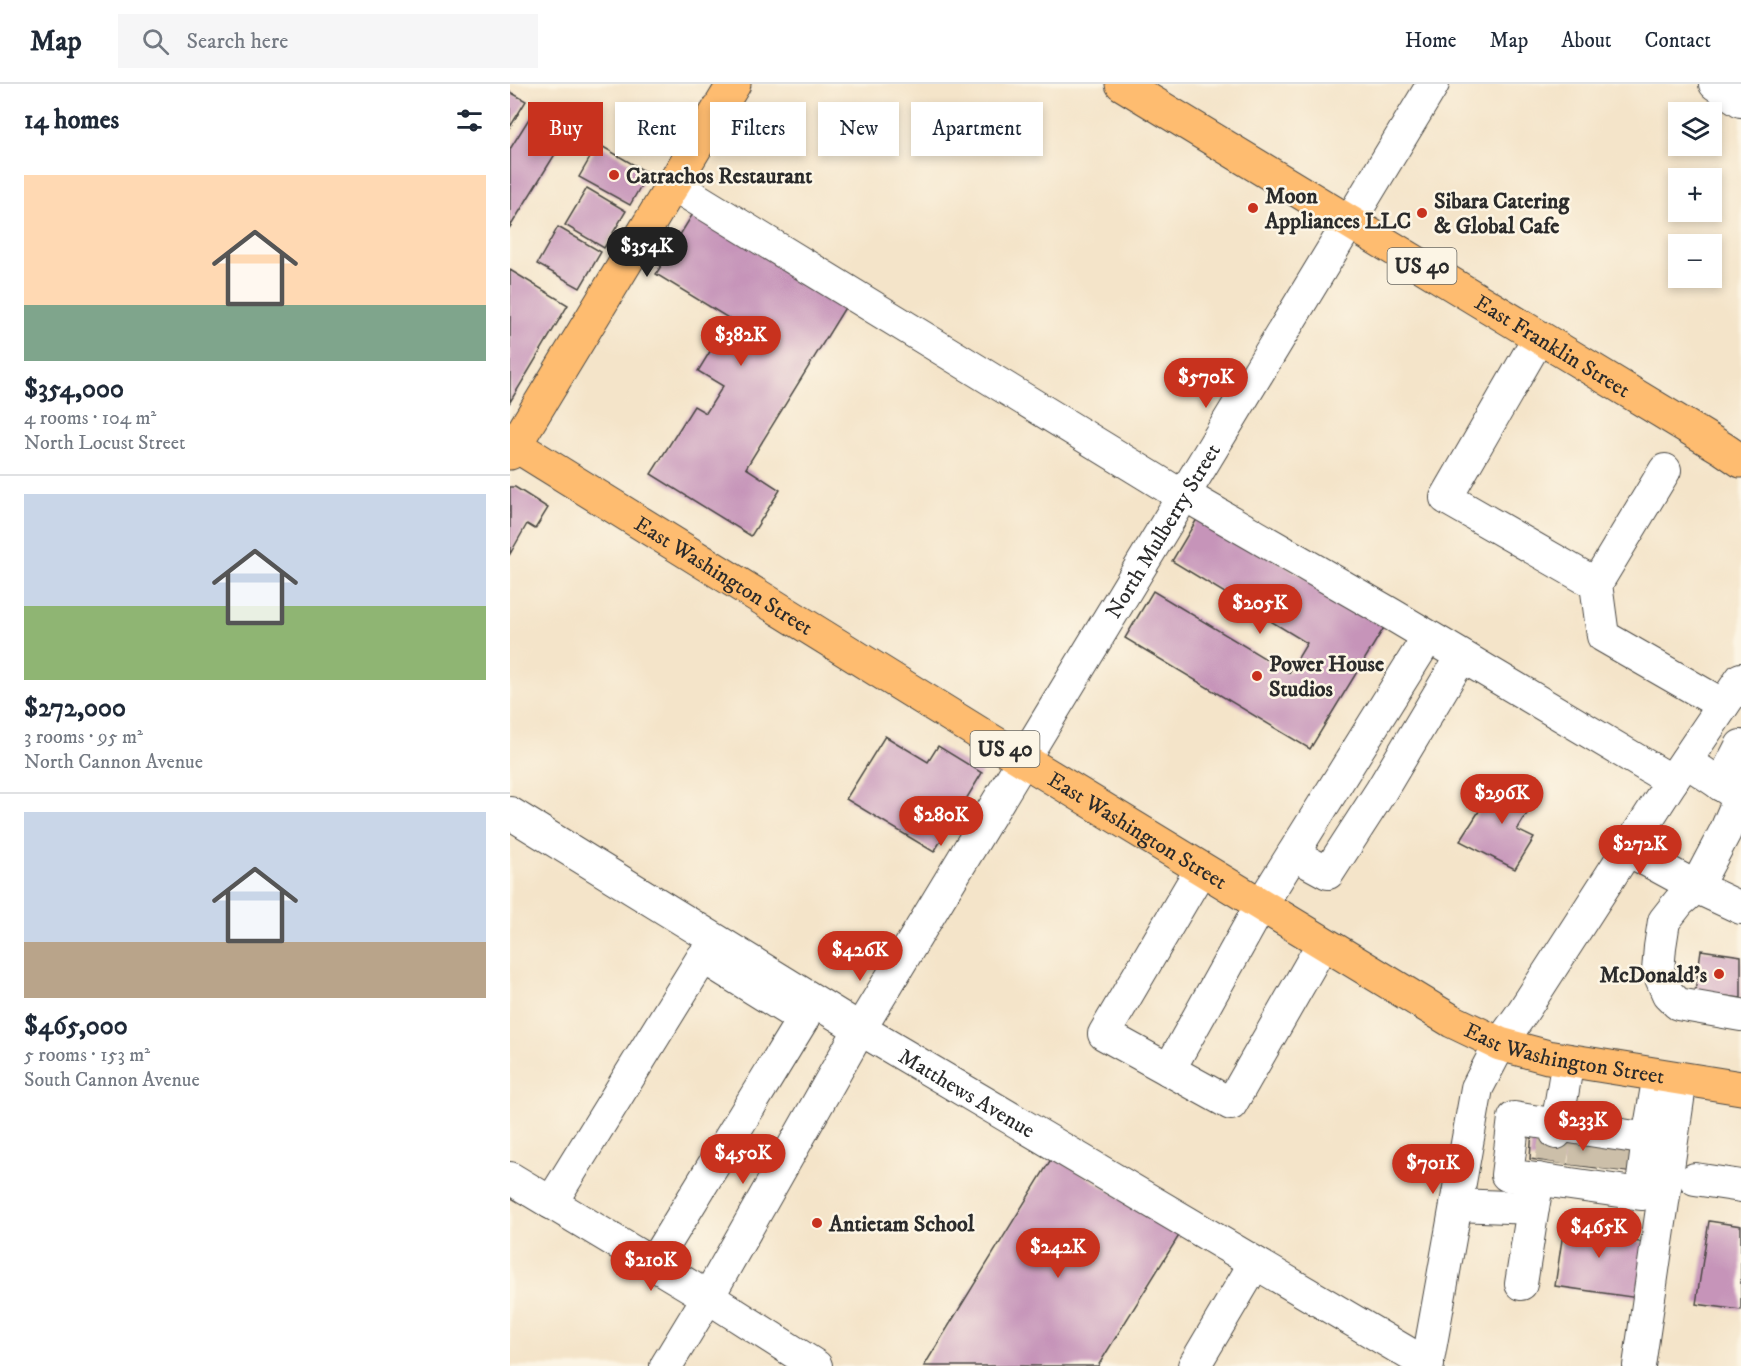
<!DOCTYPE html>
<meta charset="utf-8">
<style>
:root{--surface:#fff;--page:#f6f6f7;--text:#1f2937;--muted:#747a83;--line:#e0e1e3;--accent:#c8321e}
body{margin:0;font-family:"IM FELL DW Pica",serif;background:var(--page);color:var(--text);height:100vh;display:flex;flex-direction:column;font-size:22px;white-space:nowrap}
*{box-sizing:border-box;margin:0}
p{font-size:20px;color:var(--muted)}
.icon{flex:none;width:33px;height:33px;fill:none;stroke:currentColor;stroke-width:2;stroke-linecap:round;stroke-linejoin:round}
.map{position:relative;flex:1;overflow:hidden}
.panel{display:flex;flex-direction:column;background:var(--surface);width:510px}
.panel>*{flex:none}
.guide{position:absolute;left:18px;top:18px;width:570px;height:54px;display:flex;gap:12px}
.tools{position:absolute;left:1158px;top:18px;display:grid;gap:12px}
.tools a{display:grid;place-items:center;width:54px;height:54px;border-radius:0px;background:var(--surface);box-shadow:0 3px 9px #0003;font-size:30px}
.price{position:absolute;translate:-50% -51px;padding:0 14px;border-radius:21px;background:var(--accent);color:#fff;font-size:20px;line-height:39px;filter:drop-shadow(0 2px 3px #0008)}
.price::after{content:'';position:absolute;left:50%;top:36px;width:18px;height:14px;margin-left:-9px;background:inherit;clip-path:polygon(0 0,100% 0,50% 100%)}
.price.on{background:#222;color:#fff}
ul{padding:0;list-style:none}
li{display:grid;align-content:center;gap:12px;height:318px;padding:0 24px}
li+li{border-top:2px solid var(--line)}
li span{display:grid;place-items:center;height:186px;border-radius:0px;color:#555}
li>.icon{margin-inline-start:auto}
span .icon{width:108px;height:108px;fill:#fffc;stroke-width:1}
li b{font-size:26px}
h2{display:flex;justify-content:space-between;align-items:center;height:72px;padding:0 24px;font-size:26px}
.tag{padding:0 21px;border-radius:0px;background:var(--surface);box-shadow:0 3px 9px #0003;font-size:21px;line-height:54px}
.tag.on{background:var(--accent);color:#fff}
header{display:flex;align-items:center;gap:36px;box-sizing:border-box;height:84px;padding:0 30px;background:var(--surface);border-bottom:2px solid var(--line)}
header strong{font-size:28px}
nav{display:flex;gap:33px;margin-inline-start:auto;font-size:21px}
.search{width:420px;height:54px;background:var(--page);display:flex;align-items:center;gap:15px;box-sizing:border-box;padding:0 21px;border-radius:0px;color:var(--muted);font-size:22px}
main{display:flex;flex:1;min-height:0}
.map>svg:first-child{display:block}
.building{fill:#c694b9}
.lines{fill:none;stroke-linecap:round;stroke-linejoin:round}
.minor-tunnel{stroke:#ccbfa9;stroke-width:32;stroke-dasharray:32 16;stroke-linecap:butt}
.minor-casing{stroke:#494743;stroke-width:34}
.major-casing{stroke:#494743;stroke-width:35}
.minor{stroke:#fff;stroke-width:32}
.major{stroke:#febc70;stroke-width:33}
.poi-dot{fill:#c8321e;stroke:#fcf5e5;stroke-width:2}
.labels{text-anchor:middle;stroke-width:5;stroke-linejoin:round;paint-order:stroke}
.shield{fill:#fcf5e5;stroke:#6a6863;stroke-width:1.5}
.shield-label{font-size:21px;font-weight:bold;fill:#2b2b2b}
.poi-label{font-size:22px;font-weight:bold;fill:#2b2b2b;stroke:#fcf5e5;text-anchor:start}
.street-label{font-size:22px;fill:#2b2b2b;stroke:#fcf5e5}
</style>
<header>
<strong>Map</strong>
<div class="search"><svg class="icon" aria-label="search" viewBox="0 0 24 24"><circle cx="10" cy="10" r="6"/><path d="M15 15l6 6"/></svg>Search here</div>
<nav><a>Home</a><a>Map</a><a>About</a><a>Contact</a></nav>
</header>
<main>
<section class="panel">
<h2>14 homes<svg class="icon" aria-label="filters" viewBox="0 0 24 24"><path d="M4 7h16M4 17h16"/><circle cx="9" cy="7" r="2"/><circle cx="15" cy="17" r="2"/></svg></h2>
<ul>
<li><span style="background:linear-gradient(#ffd9b3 70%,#7fa58c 0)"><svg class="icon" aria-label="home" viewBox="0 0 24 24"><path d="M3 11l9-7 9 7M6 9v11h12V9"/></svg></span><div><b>$354,000</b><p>4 rooms · 104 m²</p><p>North Locust Street</p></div></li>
<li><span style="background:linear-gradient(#c9d6e8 60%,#8fb573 0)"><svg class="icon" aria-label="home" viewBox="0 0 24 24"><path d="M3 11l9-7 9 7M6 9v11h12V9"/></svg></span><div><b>$272,000</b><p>3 rooms · 95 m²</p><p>North Cannon Avenue</p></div></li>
<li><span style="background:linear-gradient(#c9d6e8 70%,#b9a48a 0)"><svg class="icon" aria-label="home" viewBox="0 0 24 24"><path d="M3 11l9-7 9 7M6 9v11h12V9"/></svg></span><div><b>$465,000</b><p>5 rooms · 153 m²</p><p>South Cannon Avenue</p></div></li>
</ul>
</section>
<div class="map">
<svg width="1231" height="1282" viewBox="0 0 1231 1282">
<rect width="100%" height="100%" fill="#fcf5e5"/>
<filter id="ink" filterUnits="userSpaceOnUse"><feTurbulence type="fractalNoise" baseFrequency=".0167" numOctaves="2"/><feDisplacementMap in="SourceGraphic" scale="12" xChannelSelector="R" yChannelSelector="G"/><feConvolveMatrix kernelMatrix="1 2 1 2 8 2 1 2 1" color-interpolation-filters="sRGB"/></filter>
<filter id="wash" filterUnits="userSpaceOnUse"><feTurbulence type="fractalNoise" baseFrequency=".008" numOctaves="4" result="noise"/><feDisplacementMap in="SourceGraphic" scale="24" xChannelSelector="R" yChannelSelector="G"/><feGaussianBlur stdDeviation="1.35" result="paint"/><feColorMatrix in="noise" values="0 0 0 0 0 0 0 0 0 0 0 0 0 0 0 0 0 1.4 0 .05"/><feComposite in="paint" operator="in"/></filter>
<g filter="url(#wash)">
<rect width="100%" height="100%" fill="#f4e4c9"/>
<g id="blocks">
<g class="building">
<path d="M0,8L16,17L0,43Z"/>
<path d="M25,25L60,46L0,143V65Z"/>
<path d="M88,60L138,89L120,121L69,93Z"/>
<path d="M77,104L116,127L94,164L55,141Z"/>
<path d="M184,128L336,222L236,384L270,406L241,452L141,390L184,322L196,329L213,302L188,287L220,235L146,190Z"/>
<path d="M48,143L91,168L70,204L27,180Z"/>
<path d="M0,186L58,221L0,318Z"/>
<path d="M0,403H5L38,424L25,445L17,440L0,470Z"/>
<path d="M690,430L875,542L800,665L615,554L643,507L779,589L797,559L662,477Z"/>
<path d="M375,652L418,678L428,662L472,689L424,768L336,715Z"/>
<path d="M990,694L1027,713L1007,746L1024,754L1005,785L950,757Z"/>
<path d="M1191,866L1231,872V914L1185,908Z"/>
<path d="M1022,1045L1130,1063L1125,1089L1020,1075Z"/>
<path d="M543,1072L670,1150L588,1282H414Z"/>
<path d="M1056,1129L1102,1136L1099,1153L1136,1159L1128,1214L1045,1202Z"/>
<path d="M1199,1137L1231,1142V1226L1186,1220Z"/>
</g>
</g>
</g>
<g filter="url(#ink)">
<use href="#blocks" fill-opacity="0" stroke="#494743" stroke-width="1.5"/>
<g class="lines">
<g class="minor-tunnel">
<path d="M1041,1078L1046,1049"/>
<path d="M1074,1082L1077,1054"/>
<path d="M1103,1086L1106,1058"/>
</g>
<g class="minor-casing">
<g id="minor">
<path d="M1205,0L1231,17"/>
<path d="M164,101L672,412L687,418L881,530L1162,697"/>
<path d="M1029,253L936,414L1086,500"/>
<path d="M1155,386L1086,500L1093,552L1213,621"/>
<path d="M1176,677L1231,714"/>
<path d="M1211,701L1231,662"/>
<path id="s1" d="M0,729L350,945L918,1281"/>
<path d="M1118,766L1186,803L1215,748L1230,713"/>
<path d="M783,770L818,789L871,707L951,573"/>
<path d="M691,785L594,950L721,1020L813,859"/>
<path d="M1231,824L1186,803L1169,818L1154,837L1150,863L1148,887L1158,910L1168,920L1231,931"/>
<path d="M659,986L751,821L918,553"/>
<path d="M1046,1049L1047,1041L1138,1055L1131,1110L997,1091L1004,1034L1047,1041L1058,976"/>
<path d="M1138,1055L1149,991"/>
<path d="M0,1094L198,1213L306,1282"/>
<path d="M1185,1095L1231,1102"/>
<path d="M41,1119L193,873L293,935L143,1180"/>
<path d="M946,1121L1023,1124L1028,1095"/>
<path d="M1011,1200L1023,1124"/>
<path id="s2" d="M156,1282L198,1213L350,945L923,0"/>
<path d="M684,1282L745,1179"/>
<path d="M917,1282L967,1004L990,960L1012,929L1162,697L1231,595"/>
<path d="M1129,1282L1171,995"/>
</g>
</g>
<g class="major-casing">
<g id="major">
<path id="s3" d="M612,0L1212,364L1231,377"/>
<path id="s4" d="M0,358L477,654L942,937L990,960L1038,973L1231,1004"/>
<path d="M0,369L224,0"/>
</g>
</g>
<use href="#minor" class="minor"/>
<use href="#major" class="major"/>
</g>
</g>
<g class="poi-dot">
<circle cx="104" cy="91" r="6"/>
<circle cx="743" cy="124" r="6"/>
<circle cx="912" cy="129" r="6"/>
<circle cx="747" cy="592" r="6"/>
<circle cx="1209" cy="890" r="6"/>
<circle cx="307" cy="1139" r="6"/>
</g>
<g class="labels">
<g class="shield">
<rect x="877.5" y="164" width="69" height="36" rx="4.5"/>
<rect x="460.5" y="647" width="69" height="36" rx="4.5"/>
</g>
<g class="shield-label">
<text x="912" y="189">US 40</text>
<text x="495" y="672">US 40</text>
</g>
<g class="poi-label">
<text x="116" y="99">Catrachos Restaurant</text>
<text x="755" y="119">Moon<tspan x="755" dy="25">Appliances LLC</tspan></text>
<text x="924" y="124">Sibara Catering<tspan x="924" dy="25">&amp; Global Cafe</tspan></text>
<text x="759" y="587">Power House<tspan x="759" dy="25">Studios</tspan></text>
<text x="1197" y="898" text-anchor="end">McDonald's</text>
<text x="319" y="1147">Antietam School</text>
</g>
<g class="street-label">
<text dy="8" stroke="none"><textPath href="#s3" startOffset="504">East Franklin Street</textPath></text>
<text dy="8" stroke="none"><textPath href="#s2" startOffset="972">North Mulberry Street</textPath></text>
<text dy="8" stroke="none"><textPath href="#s4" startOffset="252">East Washington Street</textPath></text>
<text dy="8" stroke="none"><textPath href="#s4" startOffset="738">East Washington Street</textPath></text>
<text dy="8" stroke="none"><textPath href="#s4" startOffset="1224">East Washington Street</textPath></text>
<text dy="8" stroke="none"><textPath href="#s1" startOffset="536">Matthews Avenue</textPath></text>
</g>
</g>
</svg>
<div class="tools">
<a><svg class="icon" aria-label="layers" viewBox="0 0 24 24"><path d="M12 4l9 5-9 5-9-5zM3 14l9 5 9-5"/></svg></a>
<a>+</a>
<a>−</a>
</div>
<b class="price on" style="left:137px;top:194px">$354K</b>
<b class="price" style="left:231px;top:283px">$382K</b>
<b class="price" style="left:696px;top:325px">$570K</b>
<b class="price" style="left:750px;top:551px">$205K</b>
<b class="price" style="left:992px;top:741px">$296K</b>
<b class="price" style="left:431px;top:763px">$280K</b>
<b class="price" style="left:1130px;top:792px">$272K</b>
<b class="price" style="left:350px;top:898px">$426K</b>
<b class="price" style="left:1073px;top:1068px">$233K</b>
<b class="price" style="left:233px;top:1101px">$450K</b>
<b class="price" style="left:923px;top:1111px">$701K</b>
<b class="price" style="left:1089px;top:1175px">$465K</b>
<b class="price" style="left:548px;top:1195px">$242K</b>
<b class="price" style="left:141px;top:1208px">$210K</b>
<div class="guide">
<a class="tag on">Buy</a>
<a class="tag">Rent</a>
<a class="tag">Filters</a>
<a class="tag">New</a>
<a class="tag">Apartment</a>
</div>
</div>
</main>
